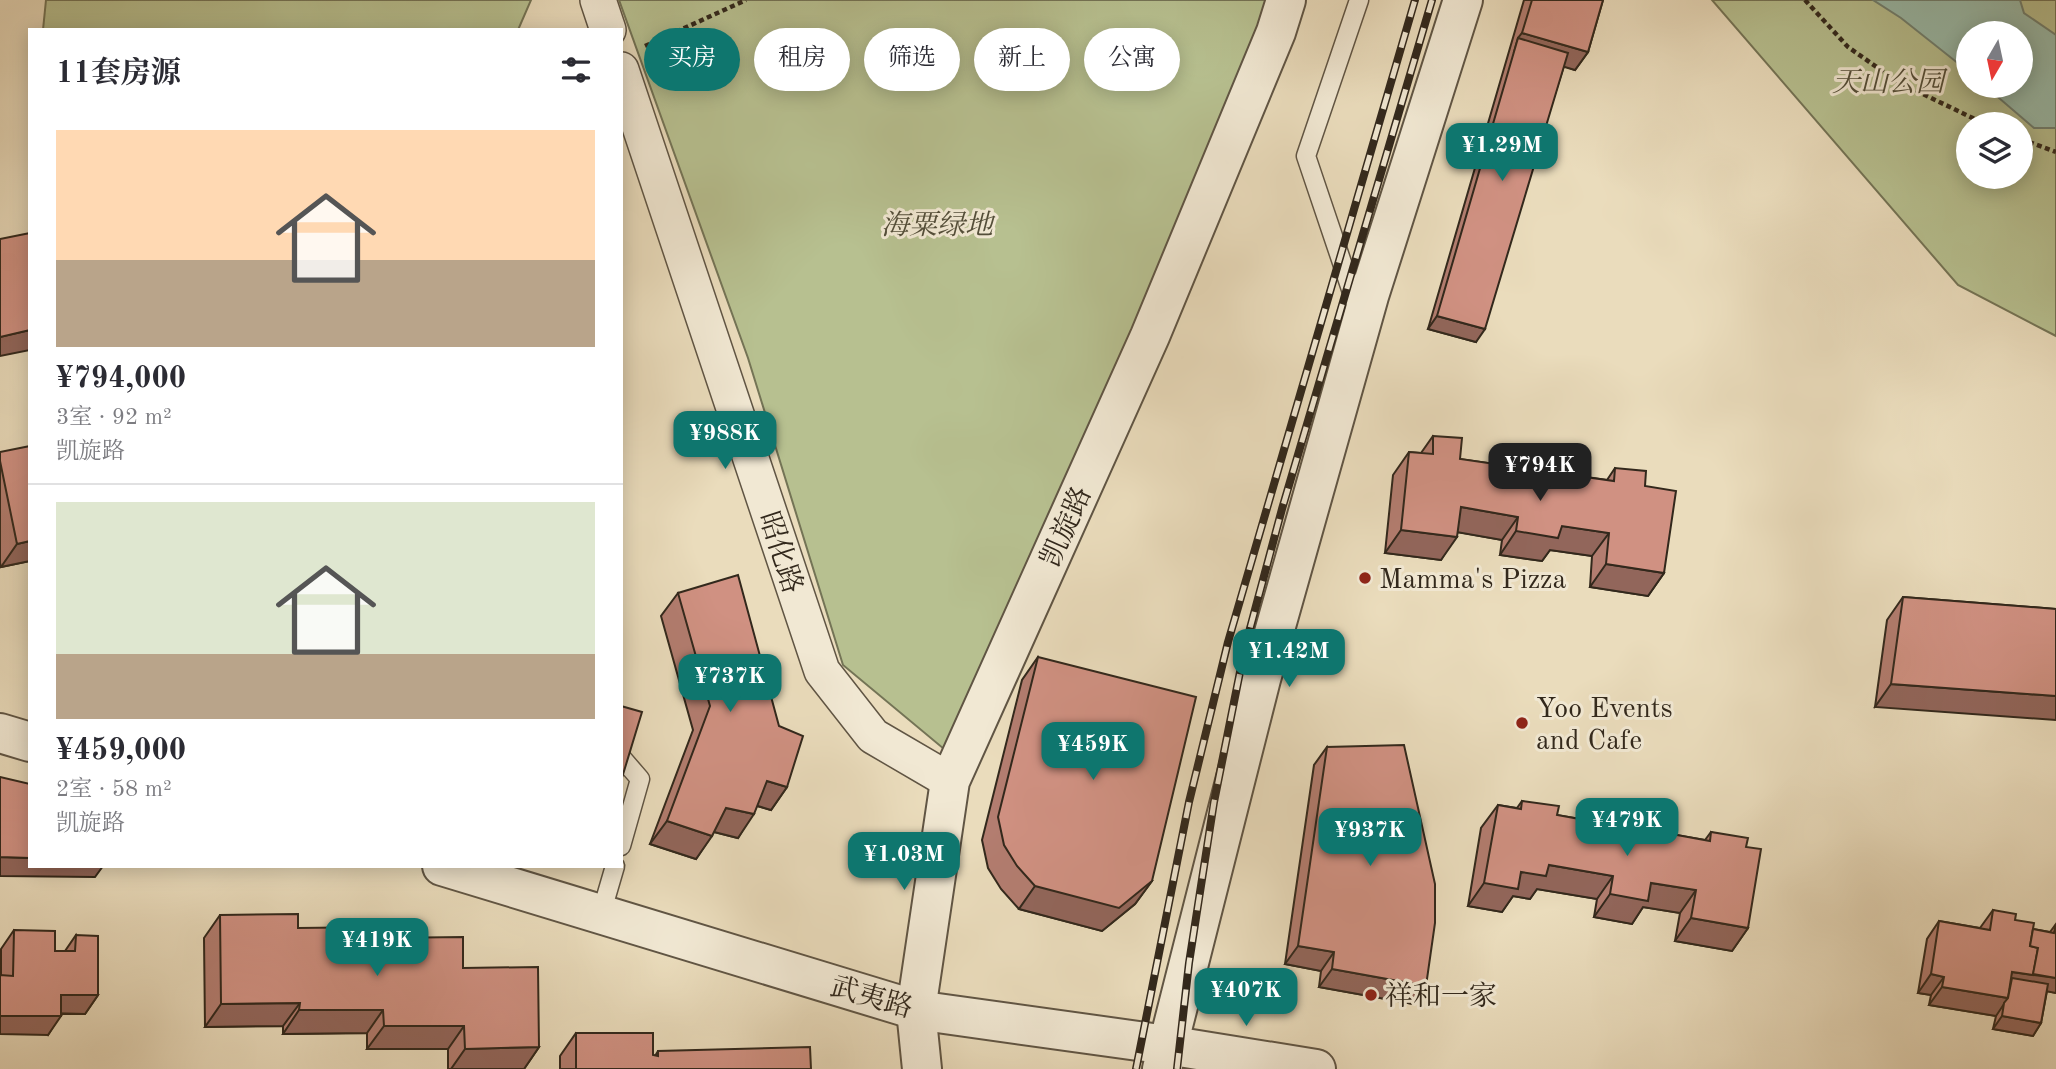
<!DOCTYPE html>
<html lang="zh">
<meta charset="utf-8">
<style>
:root{--surface:#fff;--page:#f2f2f3;--text:#2b2b33;--muted:#7c7c81;--line:#e1e1e2;--accent:#0f766e}
body{margin:0;font-family:"Old Standard TT","Noto Serif SC",serif;background:var(--page);color:var(--text);height:100vh;display:flex;flex-direction:column;font-size:26px;white-space:nowrap}
*{box-sizing:border-box;margin:0}
p{font-size:23px;color:var(--muted)}
.icon{flex:none;width:38px;height:38px;fill:none;stroke:currentColor;stroke-width:2;stroke-linecap:round;stroke-linejoin:round}
.map{position:relative;flex:1;overflow:hidden}
.side{position:absolute;left:28px;top:28px;width:595px;height:840px;display:flex;flex-direction:column;background:var(--surface);border-radius:0px;box-shadow:0 4px 18px #0003}
.side>*{flex:none}
.hud{position:absolute;left:644px;top:28px;width:665px;height:63px;display:flex;gap:14px}
.needle{width:46px;rotate:189deg}
.buttons{position:absolute;left:1956px;top:21px;display:grid;gap:14px}
.buttons a{display:grid;place-items:center;width:77px;height:77px;border-radius:50%;background:var(--surface);box-shadow:0 4px 18px #0003;font-size:35px}
.price{position:absolute;translate:-50% -60px;padding:0 16px;border-radius:14px;background:var(--accent);color:#fff;font-size:23px;line-height:46px;filter:drop-shadow(0 2px 4px #0008)}
.price::after{content:'';position:absolute;left:50%;top:42px;width:21px;height:16px;margin-left:-10px;background:inherit;clip-path:polygon(0 0,100% 0,50% 100%)}
.price.current{background:#222;color:#fff}
ul{padding:0;list-style:none}
li{display:grid;align-content:center;gap:14px;height:371px;padding:0 28px}
li+li{border-top:2px solid var(--line)}
li span{display:grid;place-items:center;height:217px;border-radius:0px;color:#555}
li>.icon{margin-inline-start:auto}
span .icon{width:126px;height:126px;fill:#fffc;stroke-width:1}
li b{font-size:30px}
h2{display:flex;justify-content:space-between;align-items:center;height:84px;padding:0 28px;font-size:30px}
.chip{padding:0 24px;border-radius:32px;background:var(--surface);box-shadow:0 4px 18px #0003;font-size:24px;line-height:63px}
.chip.current{background:var(--accent);color:#fff}
.map>svg:first-child{display:block}
.green{fill:#b7c090;stroke:#747456;stroke-width:2;fill-rule:evenodd}
.water{fill:#99bcab;stroke:#708172;stroke-width:2}
.lines{fill:none;stroke-linecap:round;stroke-linejoin:round}
.service-casing{stroke:#605544;stroke-width:21}
.minor-casing{stroke:#605544;stroke-width:38}
.tertiary-casing{stroke:#605544;stroke-width:42}
.path{stroke:#32281c;stroke-width:4.5;stroke-dasharray:5 3.5;stroke-linecap:butt}
.service{stroke:#f1e8d3;stroke-width:18}
.minor{stroke:#f1e8d3;stroke-width:35}
.tertiary{stroke:#f1e8d3;stroke-width:38}
.rail-casing{stroke:#32281c;stroke-width:8}
.rail{stroke:#f1e8d3;stroke-width:5;stroke-dasharray:16;stroke-linecap:butt}
.wall{fill:#b37d70;stroke:#32281c;stroke-width:2}
.shaded-wall{fill:#92665b;stroke:#32281c;stroke-width:2}
.building{fill:#d09182;stroke:#32281c;stroke-width:2}
.poi-dot{fill:#8f2418;stroke:#f1e8d3;stroke-width:2.5}
.labels{text-anchor:middle;stroke-width:6;stroke-linejoin:round;paint-order:stroke}
.park-label{font-size:28px;font-style:italic;fill:#534e39;stroke:#f1e8d3}
.street-label{font-size:28px;fill:#32281c;stroke:#f1e8d3}
.poi-label{font-size:28px;fill:#32281c;stroke:#f1e8d3;text-anchor:start}
</style>
<div class="map">
<svg width="2056" height="1069" viewBox="0 0 2056 1069">
<rect width="100%" height="100%" fill="#eadcbc"/>
<filter id="stains"><feTurbulence type="fractalNoise" baseFrequency=".00286" numOctaves="4"/><feColorMatrix values="0 0 0 0 .2 0 0 0 0 .09 0 0 0 0 .02 0 0 0 .5 -.17"/></filter>
<radialGradient id="worn" r=".72"><stop offset=".6" stop-color="#630" stop-opacity="0"/><stop offset="1" stop-color="#630" stop-opacity=".3"/></radialGradient>
<g class="green">
<path d="M46,0H531L518,30H43Z"/>
<path d="M619,0H1281L944,749L843,665L748,358Z"/>
<path d="M1712,0H2056V336L1958,285ZM1969,33H2021V86H1969ZM1969,124H2021V177H1969Z"/>
</g>
<path class="water" d="M1873,0H2020L2024,13L2056,35V128H2034L1985,86H2021V33H1969V72L1901,18Z"/>
<g class="lines">
<g class="service-casing">
<g id="service">
<path d="M1358,310L1306,156L1359,0"/>
<path d="M621,757L640,779L621,846"/>
<path d="M601,914L615,866"/>
</g>
</g>
<g class="minor-casing">
<g id="minor">
<path d="M598,0L608,30"/>
<path d="M621,70L822,671L873,736L950,781"/>
</g>
</g>
<g class="tertiary-casing">
<g id="tertiary">
<path d="M0,733L30,742"/>
<path d="M442,866L916,1010L1167,1045L1316,1069"/>
<path d="M922,1069L916,1010L950,781L1150,336L1276,32L1286,0"/>
<path d="M1162,1069L1261,679L1369,296L1463,0"/>
</g>
</g>
<g class="path">
<path d="M1805,0L1848,47L1898,82L1985,124"/>
<path d="M645,46L746,0"/>
<path d="M2021,139L2056,152"/>
</g>
<use href="#service" class="service"/>
<use href="#minor" class="minor"/>
<use href="#tertiary" class="tertiary"/>
<g class="rail-casing">
<g id="rail">
<path d="M1136,1069L1189,802L1228,642L1415,0"/>
<path d="M1177,1069L1189,963L1214,802L1245,647L1282,509L1432,0"/>
</g>
</g>
<use href="#rail" class="rail"/>
</g>
<g class="wall">
<path d="M1524,0H1603L1588,52L1575,70L1564,66L1476,342L1428,329Z"/>
<path d="M1433,436L1460,459L1607,480L1615,468L1645,486L1664,573L1648,596L1590,587L1592,556L1550,550L1542,561L1500,555L1502,540L1458,532L1441,560L1385,553L1393,475L1409,452L1421,453Z"/>
<path d="M0,452L30,561L1,567L0,563Z"/>
<path d="M678,593L787,787L771,810L757,806L738,838L714,832L696,859L650,844L693,730L661,616Z"/>
<path d="M1903,597L2056,609L1875,707L1887,620Z"/>
<path d="M1038,657L1152,881L1135,904L1102,931L1019,909L1001,889L988,868L982,840L1022,680Z"/>
<path d="M1327,747L1413,1004L1319,987L1321,971L1285,964L1314,765Z"/>
<path d="M1522,801L1557,815L1598,822L1603,814L1671,834L1705,840L1711,832L1746,847L1748,928L1732,951L1675,941L1680,913L1643,907L1632,924L1594,917L1597,899L1537,889L1530,899L1513,896L1502,912L1468,906L1481,828L1498,805L1517,808Z"/>
<path d="M1993,910L2033,929L2050,932L2056,924V993L2047,991L2041,1023L2033,1036L1993,1029L1996,1016L1929,1005L1931,995L1918,993L1927,939L1939,921L1980,928Z"/>
<path d="M220,915L298,928L382,938L463,968L539,1047L524,1069H448V1049H367V1033L283,1034V1026L205,1027L204,938Z"/>
<path d="M14,930L55,951H65L76,935L98,995L85,1014H61L48,1035L1,975V949Z"/>
<path d="M576,1033L653,1055L655,1056L658,1051L811,1069H560V1056Z"/>
</g>
<g class="shaded-wall">
<path d="M1522,33L1588,52L1575,70L1514,52L1518,38Z"/>
<path d="M1437,316L1485,329L1476,342L1428,329Z"/>
<path d="M30,330V350L0,356V337Z"/>
<path d="M1461,507L1518,517L1502,540L1445,530Z"/>
<path d="M1562,526L1609,533L1592,556L1550,550L1542,561L1500,555L1516,531Z"/>
<path d="M1401,530L1457,537L1441,560L1385,553Z"/>
<path d="M30,541V561L1,567L17,544Z"/>
<path d="M1606,564L1664,573L1648,596L1590,587Z"/>
<path d="M1891,684L2056,696V720L1875,707Z"/>
<path d="M767,781L787,787L771,810L751,804Z"/>
<path d="M726,808L754,814L738,838L710,831Z"/>
<path d="M667,821L712,836L696,859L650,844Z"/>
<path d="M0,857L30,858V866H103L95,877L0,876Z"/>
<path d="M1549,865L1613,876L1597,899L1537,889L1530,899L1513,896L1502,912L1468,906L1484,883Z"/>
<path d="M1152,881L1135,904L1102,931L1019,909L1035,886Z"/>
<path d="M1651,883L1696,890L1680,913L1643,907L1632,924L1594,917L1610,894Z"/>
<path d="M1691,918L1748,928L1732,951L1675,941Z"/>
<path d="M1298,946L1334,952L1321,971L1285,964Z"/>
<path d="M1332,969L1426,986L1413,1004L1319,987Z"/>
<path d="M2012,972L2056,978V993L2024,987L2006,991Z"/>
<path d="M1931,974L1944,977L1931,995L1918,993Z"/>
<path d="M1942,987L2008,998L1996,1016L1929,1005Z"/>
<path d="M61,995H98L85,1014L48,1013Z"/>
<path d="M300,1003L283,1026L205,1027L221,1004Z"/>
<path d="M299,1010H383L367,1033L283,1034Z"/>
<path d="M0,1016H61L48,1035L0,1034Z"/>
<path d="M2002,1016L2041,1023L2033,1036L1993,1029Z"/>
<path d="M384,1026H464L448,1049H367Z"/>
<path d="M539,1047L524,1069H451L465,1049Z"/>
</g>
<g class="building">
<path d="M1532,0H1603L1588,52L1522,33Z"/>
<path d="M1518,38L1568,53L1485,329L1437,316Z"/>
<path d="M30,233V330L0,337V239Z"/>
<path d="M1433,436L1462,438L1460,459L1614,481L1615,468L1646,471L1645,486L1676,491L1664,573L1606,564L1609,533L1562,526L1558,538L1516,531L1518,517L1461,507L1457,537L1401,530L1409,452L1433,454Z"/>
<path d="M30,446V541L17,544L0,461V452Z"/>
<path d="M738,575L779,726L803,736L787,787L767,781L754,814L726,808L712,836L667,821L710,706L678,593Z"/>
<path d="M1903,597L2056,609V696L1891,684Z"/>
<path d="M1038,657L1196,697L1152,881L1119,908L1035,886L1017,866L1004,845L998,817Z"/>
<path d="M621,706L642,712L621,781Z"/>
<path d="M1404,745L1435,884V923L1426,986L1332,969L1334,952L1298,946L1327,747Z"/>
<path d="M0,777L30,784V858L0,857Z"/>
<path d="M1522,801L1559,806L1557,815L1602,823L1603,814L1672,825L1671,834L1710,841L1711,832L1748,838L1746,847L1761,849L1748,928L1691,918L1696,890L1651,883L1648,901L1610,894L1613,876L1549,865L1546,876L1521,872L1518,889L1484,883L1498,805L1521,809Z"/>
<path d="M1993,910L2016,914L2015,920L2034,923L2030,946L2038,948L2033,975L2012,972L2008,998L1942,987L1944,977L1931,974L1939,921L1990,930Z"/>
<path d="M298,914V928L382,927V938L463,937V968L538,967L539,1047L465,1049L464,1026H384L383,1010H299L300,1003L221,1004L220,915Z"/>
<path d="M2056,924V978L2033,974L2038,948L2030,946L2033,929L2054,933Z"/>
<path d="M14,930L55,931V951H75L76,935L98,936V995H61V1016H0V975L13,976Z"/>
<path d="M2012,978L2048,984L2041,1023L2002,1016L2004,1003L2008,998Z"/>
<path d="M576,1033H653V1055L658,1056V1051L810,1047L811,1069H576Z"/>
</g>
<g class="poi-dot">
<circle cx="1365" cy="578" r="7"/>
<circle cx="1522" cy="723" r="7"/>
<circle cx="1371" cy="995" r="7"/>
</g>
<g class="labels">
<g class="park-label">
<text x="1888" y="91">天山公园</text>
<text x="937" y="234">海粟绿地</text>
</g>
<g class="street-label">
<text transform="translate(1065 526) rotate(-66)" y="10">凯旋路</text>
<text transform="translate(782 552) rotate(72)" y="10">昭化路</text>
<text transform="translate(872 996) rotate(16)" y="10">武夷路</text>
</g>
<g class="poi-label">
<text x="1379" y="588">Mamma's Pizza</text>
<text x="1536" y="717">Yoo Events<tspan x="1536" dy="32">and Cafe</tspan></text>
<text x="1385" y="1005">祥和一家</text>
</g>
</g>
<rect width="100%" height="100%" filter="url(#stains)"/>
<rect width="100%" height="100%" fill="url(#worn)"/>
</svg>
<div class="buttons">
<a><svg class="needle" viewBox="-14 -14 28 28"><path d="M0-13l5 13h-10z" fill="#e53935"/><path d="M0 13l5-13h-10z" fill="#7c7c81"/></svg></a>
<a><svg class="icon" aria-label="layers" viewBox="0 0 24 24"><path d="M12 4l9 5-9 5-9-5zM3 14l9 5 9-5"/></svg></a>
</div>
<b class="price" style="left:1502px;top:183px">¥1.29M</b>
<b class="price" style="left:725px;top:471px">¥988K</b>
<b class="price current" style="left:1540px;top:503px">¥794K</b>
<b class="price" style="left:1289px;top:689px">¥1.42M</b>
<b class="price" style="left:730px;top:714px">¥737K</b>
<b class="price" style="left:1093px;top:782px">¥459K</b>
<b class="price" style="left:1627px;top:858px">¥479K</b>
<b class="price" style="left:1370px;top:868px">¥937K</b>
<b class="price" style="left:904px;top:892px">¥1.03M</b>
<b class="price" style="left:377px;top:978px">¥419K</b>
<b class="price" style="left:1246px;top:1028px">¥407K</b>
<div class="hud">
<a class="chip current">买房</a>
<a class="chip">租房</a>
<a class="chip">筛选</a>
<a class="chip">新上</a>
<a class="chip">公寓</a>
</div>
<section class="side">
<h2>11套房源<svg class="icon" aria-label="filters" viewBox="0 0 24 24"><path d="M4 7h16M4 17h16"/><circle cx="9" cy="7" r="2"/><circle cx="15" cy="17" r="2"/></svg></h2>
<ul>
<li><span style="background:linear-gradient(#ffd9b3 60%,#b9a48a 0)"><svg class="icon" aria-label="home" viewBox="0 0 24 24"><path d="M3 11l9-7 9 7M6 9v11h12V9"/></svg></span><div><b>¥794,000</b><p>3室 · 92 m²</p><p>凯旋路</p></div></li>
<li><span style="background:linear-gradient(#dfe7d0 70%,#b9a48a 0)"><svg class="icon" aria-label="home" viewBox="0 0 24 24"><path d="M3 11l9-7 9 7M6 9v11h12V9"/></svg></span><div><b>¥459,000</b><p>2室 · 58 m²</p><p>凯旋路</p></div></li>
</ul>
</section>
</div>
